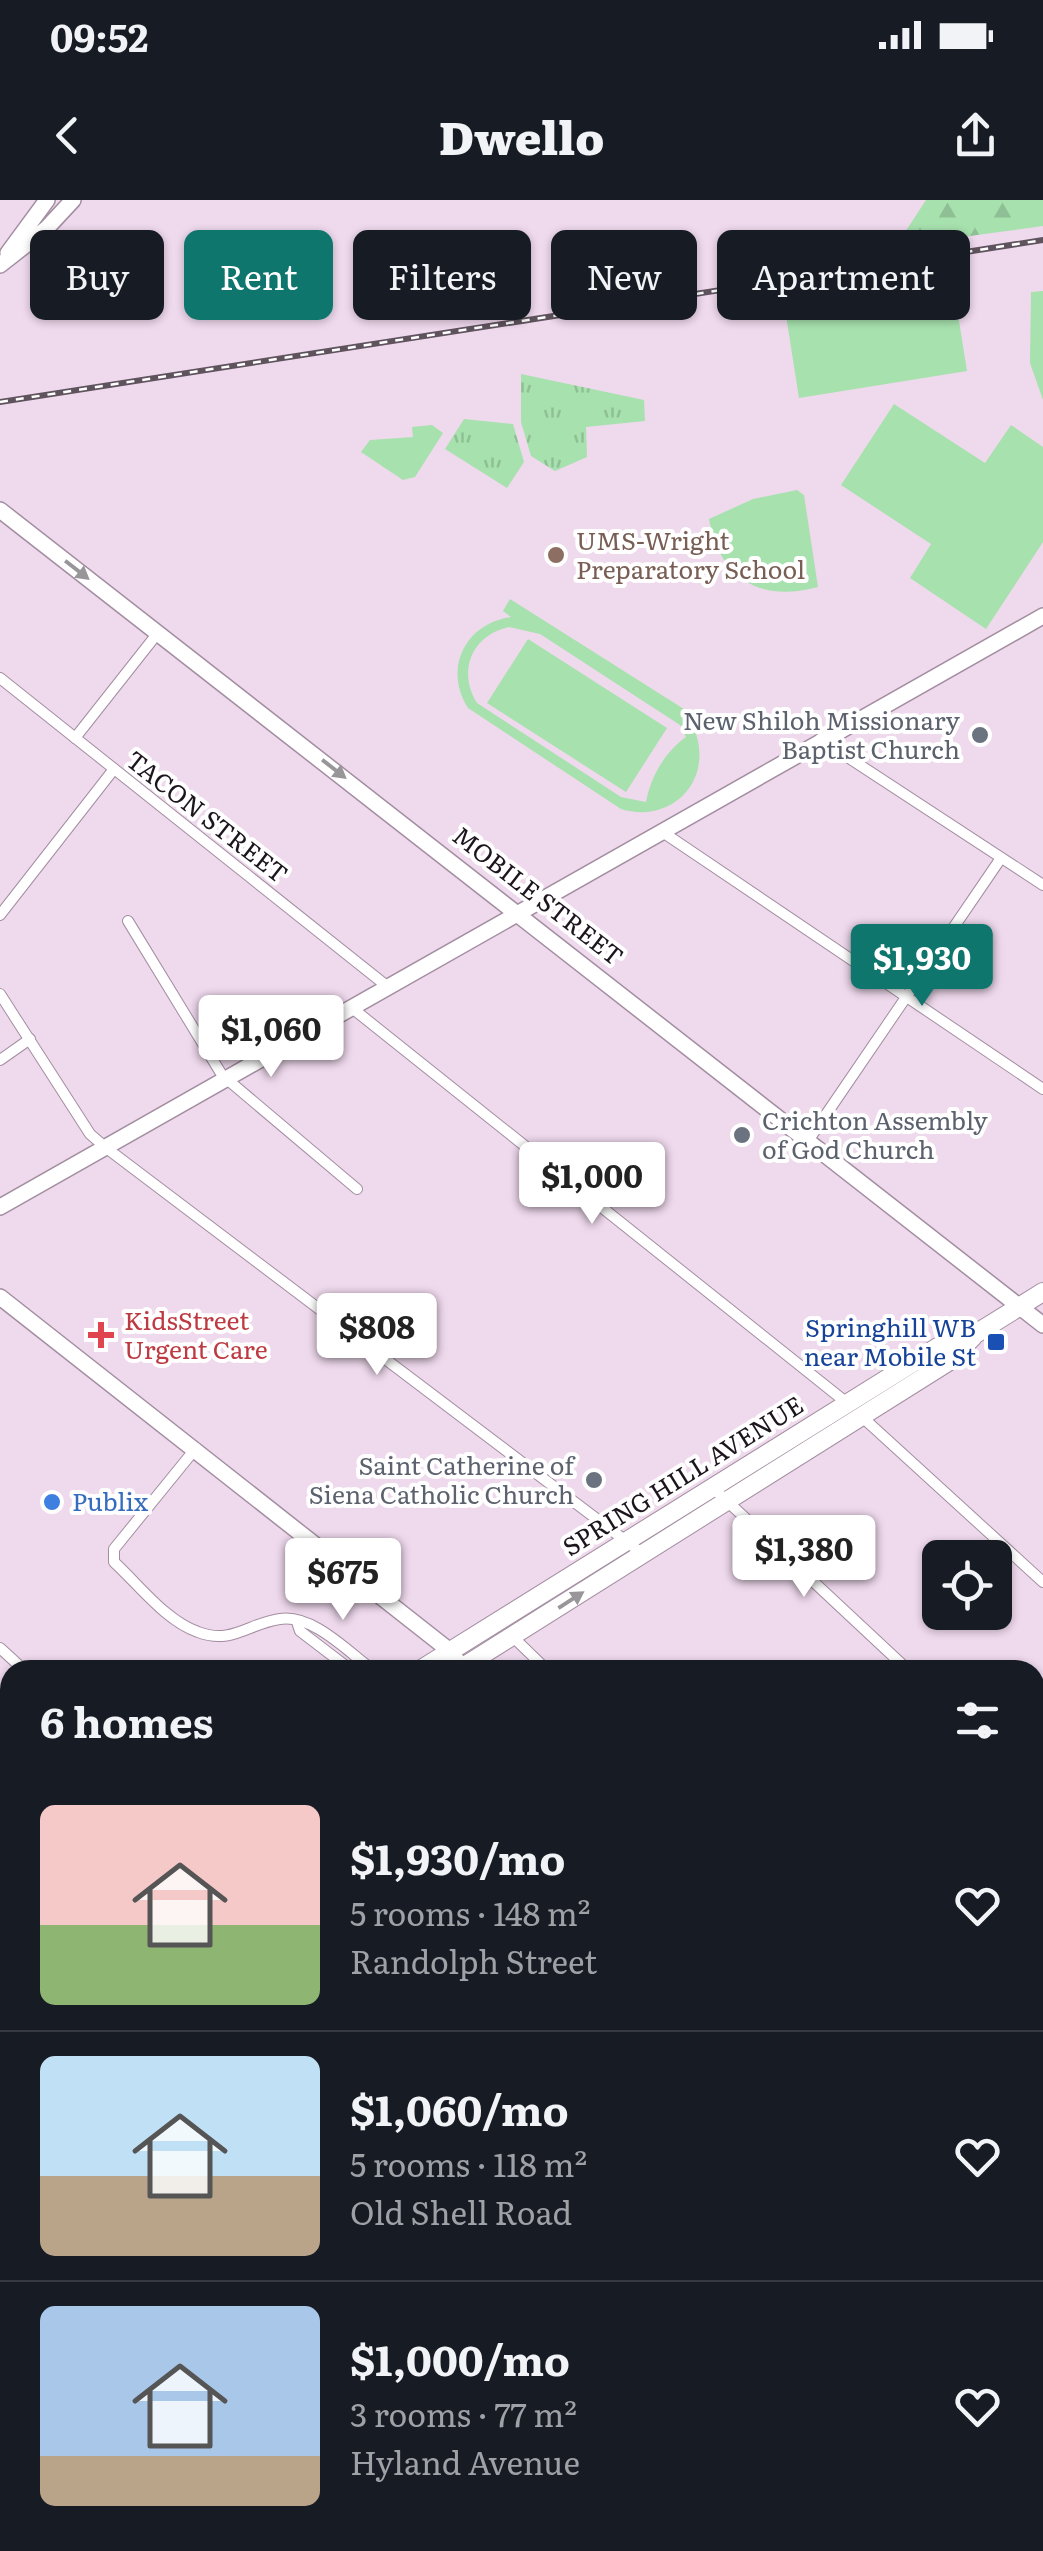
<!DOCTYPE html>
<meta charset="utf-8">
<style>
:root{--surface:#171b24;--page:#20242c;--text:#f1f3f6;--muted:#9ea1a6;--line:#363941;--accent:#0f766e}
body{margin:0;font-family:Literata,serif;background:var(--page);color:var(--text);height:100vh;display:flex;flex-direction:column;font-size:38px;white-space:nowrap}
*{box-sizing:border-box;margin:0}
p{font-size:32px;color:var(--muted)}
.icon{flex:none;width:55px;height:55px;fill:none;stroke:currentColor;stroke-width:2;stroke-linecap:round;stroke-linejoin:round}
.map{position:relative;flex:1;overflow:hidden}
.sheet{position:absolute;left:0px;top:1460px;width:1045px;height:892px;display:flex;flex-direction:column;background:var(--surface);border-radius:30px 30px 0 0;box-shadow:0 2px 8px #0004}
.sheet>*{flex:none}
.top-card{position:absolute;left:30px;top:30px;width:985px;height:90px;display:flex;gap:20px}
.controls{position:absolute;left:922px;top:1340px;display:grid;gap:20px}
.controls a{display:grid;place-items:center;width:90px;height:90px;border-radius:15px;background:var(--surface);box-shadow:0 2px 8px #0004;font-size:50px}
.price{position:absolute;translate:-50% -85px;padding:0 22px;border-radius:10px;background:#fff;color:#222;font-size:32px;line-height:65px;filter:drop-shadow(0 2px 5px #0008)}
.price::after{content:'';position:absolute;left:50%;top:60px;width:30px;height:22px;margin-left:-15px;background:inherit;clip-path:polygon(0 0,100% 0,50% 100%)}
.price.active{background:var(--accent);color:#fff}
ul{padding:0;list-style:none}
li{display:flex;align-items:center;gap:30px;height:250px;padding:0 40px}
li+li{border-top:2px solid var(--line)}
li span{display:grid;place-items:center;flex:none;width:280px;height:200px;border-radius:15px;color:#555}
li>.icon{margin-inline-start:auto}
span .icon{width:120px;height:120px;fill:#fffc;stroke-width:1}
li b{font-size:42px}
h2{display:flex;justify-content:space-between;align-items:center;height:120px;padding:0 40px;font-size:42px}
.tag{padding:0 35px;border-radius:15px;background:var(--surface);box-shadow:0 2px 8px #0004;font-size:35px;line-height:90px}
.tag.active{background:var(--accent);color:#fff}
.status{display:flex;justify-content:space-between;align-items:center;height:70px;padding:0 50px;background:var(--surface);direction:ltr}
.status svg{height:28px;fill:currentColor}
header{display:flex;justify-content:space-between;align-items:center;height:130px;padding:0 40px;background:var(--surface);font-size:45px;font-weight:800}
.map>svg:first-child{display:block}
.green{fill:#a7e1ae;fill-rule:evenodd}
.forest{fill:url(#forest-firs)}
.park{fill:url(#park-tufts)}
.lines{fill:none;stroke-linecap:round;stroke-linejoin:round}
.street-casing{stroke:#a38ea1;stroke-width:12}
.secondary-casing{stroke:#a38ea1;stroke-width:18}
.primary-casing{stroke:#a38ea1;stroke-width:20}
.street{stroke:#fff;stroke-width:10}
.secondary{stroke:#fff;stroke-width:15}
.primary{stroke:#fff;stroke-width:18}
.rail-casing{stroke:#5f535e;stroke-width:6}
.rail{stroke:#fff;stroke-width:2.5;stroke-dasharray:8;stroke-linecap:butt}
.oneway{fill:#999699}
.education-dot{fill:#8d6e63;stroke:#fff;stroke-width:4}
.worship-dot{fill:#6b7280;stroke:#fff;stroke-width:4}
.health-dot{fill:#e0444e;stroke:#fff;stroke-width:4}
.transit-dot{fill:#1a4fb4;stroke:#fff;stroke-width:4}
.shop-dot{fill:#3f7fe0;stroke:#fff;stroke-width:4}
.labels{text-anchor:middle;stroke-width:8;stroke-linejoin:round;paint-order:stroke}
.education-label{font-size:25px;fill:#785e54;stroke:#fff;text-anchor:start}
.worship-label{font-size:25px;fill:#5b616d;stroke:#fff;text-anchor:end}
.street-label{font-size:25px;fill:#1d151d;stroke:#fff}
.health-label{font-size:25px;fill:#be3a42;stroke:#fff;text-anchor:start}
.transit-label{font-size:25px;fill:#164399;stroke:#fff;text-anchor:end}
.shop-label{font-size:25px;fill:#366cbe;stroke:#fff;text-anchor:start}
</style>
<div class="status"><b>09:52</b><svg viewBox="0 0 49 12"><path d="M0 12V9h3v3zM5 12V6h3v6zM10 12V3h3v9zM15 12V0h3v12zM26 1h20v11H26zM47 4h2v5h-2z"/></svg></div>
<header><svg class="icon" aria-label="back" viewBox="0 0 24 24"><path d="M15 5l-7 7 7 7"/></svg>Dwello<svg class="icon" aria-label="share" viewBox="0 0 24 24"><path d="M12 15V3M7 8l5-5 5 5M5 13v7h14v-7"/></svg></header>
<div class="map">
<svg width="1043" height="2351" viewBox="0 0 1043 2351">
<defs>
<pattern id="forest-firs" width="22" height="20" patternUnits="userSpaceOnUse" patternTransform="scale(2.5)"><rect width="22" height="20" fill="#a7e1ae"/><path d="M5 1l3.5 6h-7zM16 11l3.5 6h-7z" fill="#8fc095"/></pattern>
<pattern id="park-tufts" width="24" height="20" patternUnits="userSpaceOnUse" patternTransform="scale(2.5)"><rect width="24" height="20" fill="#a7e1ae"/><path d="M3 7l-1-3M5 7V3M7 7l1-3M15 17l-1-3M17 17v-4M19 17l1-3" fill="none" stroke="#8fc095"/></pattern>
</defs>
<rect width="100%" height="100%" fill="#efd9ed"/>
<g class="green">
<path d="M953,83L967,171L799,198L785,109Z"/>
<path d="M1043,91V200L1030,163L1031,92Z"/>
<path d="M894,204L985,263L1011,225L1043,247V342L986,429L910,378L931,344L841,285Z"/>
<path d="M432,225L443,233L415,277L403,280L361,252L370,240L413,237L412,227Z"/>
<path d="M797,290L804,295L818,387C760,403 719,378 709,319L753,299Z"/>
<path d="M510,399L706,523L696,534C712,583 670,624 621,609L468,508C443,469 465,423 511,417L503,411ZM509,427L540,434L680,525L686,537C665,552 651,576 646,602L621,597L477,503C457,471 472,435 509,427Z"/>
<path d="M528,439L667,528L626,592L487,503Z"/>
<path d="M10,2280V2342L148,2343L138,2351H0V2289Z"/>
<path d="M348,2343V2342L471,2343L469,2351H343Z"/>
</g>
<path class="forest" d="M926,0H1043V26L896,46Z"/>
<g class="park">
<path d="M521,174L644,200L645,221L586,227L587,257L555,271L531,256L521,222Z"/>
<path d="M464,219L513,224L524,262L507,288L445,249Z"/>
</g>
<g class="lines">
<g class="street-casing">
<g id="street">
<path d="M0,478L388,787"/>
<path d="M75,538L157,434"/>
<path d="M820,539L1043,685"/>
<path d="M661,631L1043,889"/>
<path d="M0,715L114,569"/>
<path d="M128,721L222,875L357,989"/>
<path d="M0,794L90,934L105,947L643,1354"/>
<path d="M352,808L847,1203"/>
<path d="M0,860L30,839"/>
<path d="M810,938L1001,658"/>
<path d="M860,1215L1043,1382"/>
<path d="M196,1248L114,1349V1362C139,1385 166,1421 198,1432C232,1445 249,1423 280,1419C313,1414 348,1452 373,1470"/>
<path d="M712,1287L908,1470"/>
<path d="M297,1422L300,1431L351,1470"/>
<path d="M513,1437L547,1470"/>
<path d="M0,1448L24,1470"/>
<path d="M1035,1586L1043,1594"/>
<path d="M1035,1823L1043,1837"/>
<path d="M0,1975L10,1982"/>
<path d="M1035,2129L1043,2128"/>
<path d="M0,2275L10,2265"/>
<path d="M1035,2301L1043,2303"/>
<path d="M155,2351L164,2342"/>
<path d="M796,2351L797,2342"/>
<path d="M912,2351L913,2342"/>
</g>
</g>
<g class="secondary-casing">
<g id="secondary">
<path d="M8,53L47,0"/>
<path d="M0,65L46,29L73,0"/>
<path d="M0,310L1043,1125"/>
<path d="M0,1007L1043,416"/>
<path d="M0,1097L450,1451L462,1467"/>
</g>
</g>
<g class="primary-casing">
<g id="primary">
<path d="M420,1470L938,1147L977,1133L1043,1092"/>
<path d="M458,1470L948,1162L973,1137"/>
<path d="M0,1733L10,1727"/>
<path d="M0,1757L10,1750"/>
</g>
</g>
<use href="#street" class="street"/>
<use href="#secondary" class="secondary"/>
<use href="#primary" class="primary"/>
<g class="rail-casing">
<path id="rail" d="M0,202L1043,40"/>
</g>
<use href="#rail" class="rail"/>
</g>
<defs><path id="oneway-solid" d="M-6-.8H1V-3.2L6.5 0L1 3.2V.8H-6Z" transform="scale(2.5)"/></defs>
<g class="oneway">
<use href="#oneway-solid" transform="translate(77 370) rotate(38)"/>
<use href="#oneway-solid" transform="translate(334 569) rotate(38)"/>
<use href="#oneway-solid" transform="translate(571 1400) rotate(-33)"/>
</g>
<circle class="education-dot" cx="556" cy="355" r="10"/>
<g class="worship-dot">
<circle cx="980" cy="535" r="10"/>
<circle cx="742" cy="935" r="10"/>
<circle cx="594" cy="1280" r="10"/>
</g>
<path class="health-dot" d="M96 1120h10v10h10v10h-10v10h-10v-10h-10v-10h10z"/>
<rect class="transit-dot" x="986" y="1132" width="20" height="20" rx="5"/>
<circle class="shop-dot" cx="52" cy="1302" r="10"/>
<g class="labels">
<g class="education-label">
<text x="576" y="350">UMS-Wright<tspan x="576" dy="29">Preparatory School</tspan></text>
</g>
<g class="worship-label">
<text x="960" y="530">New Shiloh Missionary<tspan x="960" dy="29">Baptist Church</tspan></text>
<text x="762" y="930" text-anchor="start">Crichton Assembly<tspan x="762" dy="29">of God Church</tspan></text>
<text x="574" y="1275">Saint Catherine of<tspan x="574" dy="29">Siena Catholic Church</tspan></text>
</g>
<g class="street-label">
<text transform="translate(207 617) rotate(38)" y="9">TACON STREET</text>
<text transform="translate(538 696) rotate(38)" y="9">MOBILE STREET</text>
<text transform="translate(683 1276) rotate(-32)" y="9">SPRING HILL AVENUE</text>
</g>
<g class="health-label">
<text x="124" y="1130">KidsStreet<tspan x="124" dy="29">Urgent Care</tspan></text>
</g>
<g class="transit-label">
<text x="976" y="1137">Springhill WB<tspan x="976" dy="29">near Mobile St</tspan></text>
</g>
<g class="shop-label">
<text x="72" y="1311">Publix</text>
</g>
</g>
</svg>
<div class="controls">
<a><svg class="icon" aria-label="locate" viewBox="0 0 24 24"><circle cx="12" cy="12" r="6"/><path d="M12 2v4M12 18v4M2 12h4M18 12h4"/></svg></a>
</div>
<b class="price active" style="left:922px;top:809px">$1,930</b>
<b class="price" style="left:271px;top:880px">$1,060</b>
<b class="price" style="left:592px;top:1027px">$1,000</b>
<b class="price" style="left:377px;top:1178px">$808</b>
<b class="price" style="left:804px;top:1400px">$1,380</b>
<b class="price" style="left:343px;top:1423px">$675</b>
<div class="top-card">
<a class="tag">Buy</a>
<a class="tag active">Rent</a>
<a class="tag">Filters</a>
<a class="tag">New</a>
<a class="tag">Apartment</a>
</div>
<section class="sheet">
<h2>6 homes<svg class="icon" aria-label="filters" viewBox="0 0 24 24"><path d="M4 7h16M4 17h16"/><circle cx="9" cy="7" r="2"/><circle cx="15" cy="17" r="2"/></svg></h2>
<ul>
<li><span style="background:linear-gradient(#f6c9c9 60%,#8fb573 0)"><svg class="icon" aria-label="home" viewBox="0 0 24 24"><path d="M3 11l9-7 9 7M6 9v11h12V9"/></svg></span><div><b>$1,930/mo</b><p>5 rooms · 148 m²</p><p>Randolph Street</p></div><svg class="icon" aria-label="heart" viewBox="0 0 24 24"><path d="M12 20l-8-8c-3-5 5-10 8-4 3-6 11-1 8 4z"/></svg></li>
<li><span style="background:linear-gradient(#bfe0f5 60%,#b9a48a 0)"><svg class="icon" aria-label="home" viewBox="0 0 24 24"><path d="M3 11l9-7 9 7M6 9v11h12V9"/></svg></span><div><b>$1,060/mo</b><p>5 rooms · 118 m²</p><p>Old Shell Road</p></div><svg class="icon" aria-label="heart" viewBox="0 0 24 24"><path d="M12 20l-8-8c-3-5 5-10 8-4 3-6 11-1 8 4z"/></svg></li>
<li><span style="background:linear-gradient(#a9c7e8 75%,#b9a48a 0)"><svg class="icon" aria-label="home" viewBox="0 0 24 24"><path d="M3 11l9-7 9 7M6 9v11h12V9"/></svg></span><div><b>$1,000/mo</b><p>3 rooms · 77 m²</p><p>Hyland Avenue</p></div><svg class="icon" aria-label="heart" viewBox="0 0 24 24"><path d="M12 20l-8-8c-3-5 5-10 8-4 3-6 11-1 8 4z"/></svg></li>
</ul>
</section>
</div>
